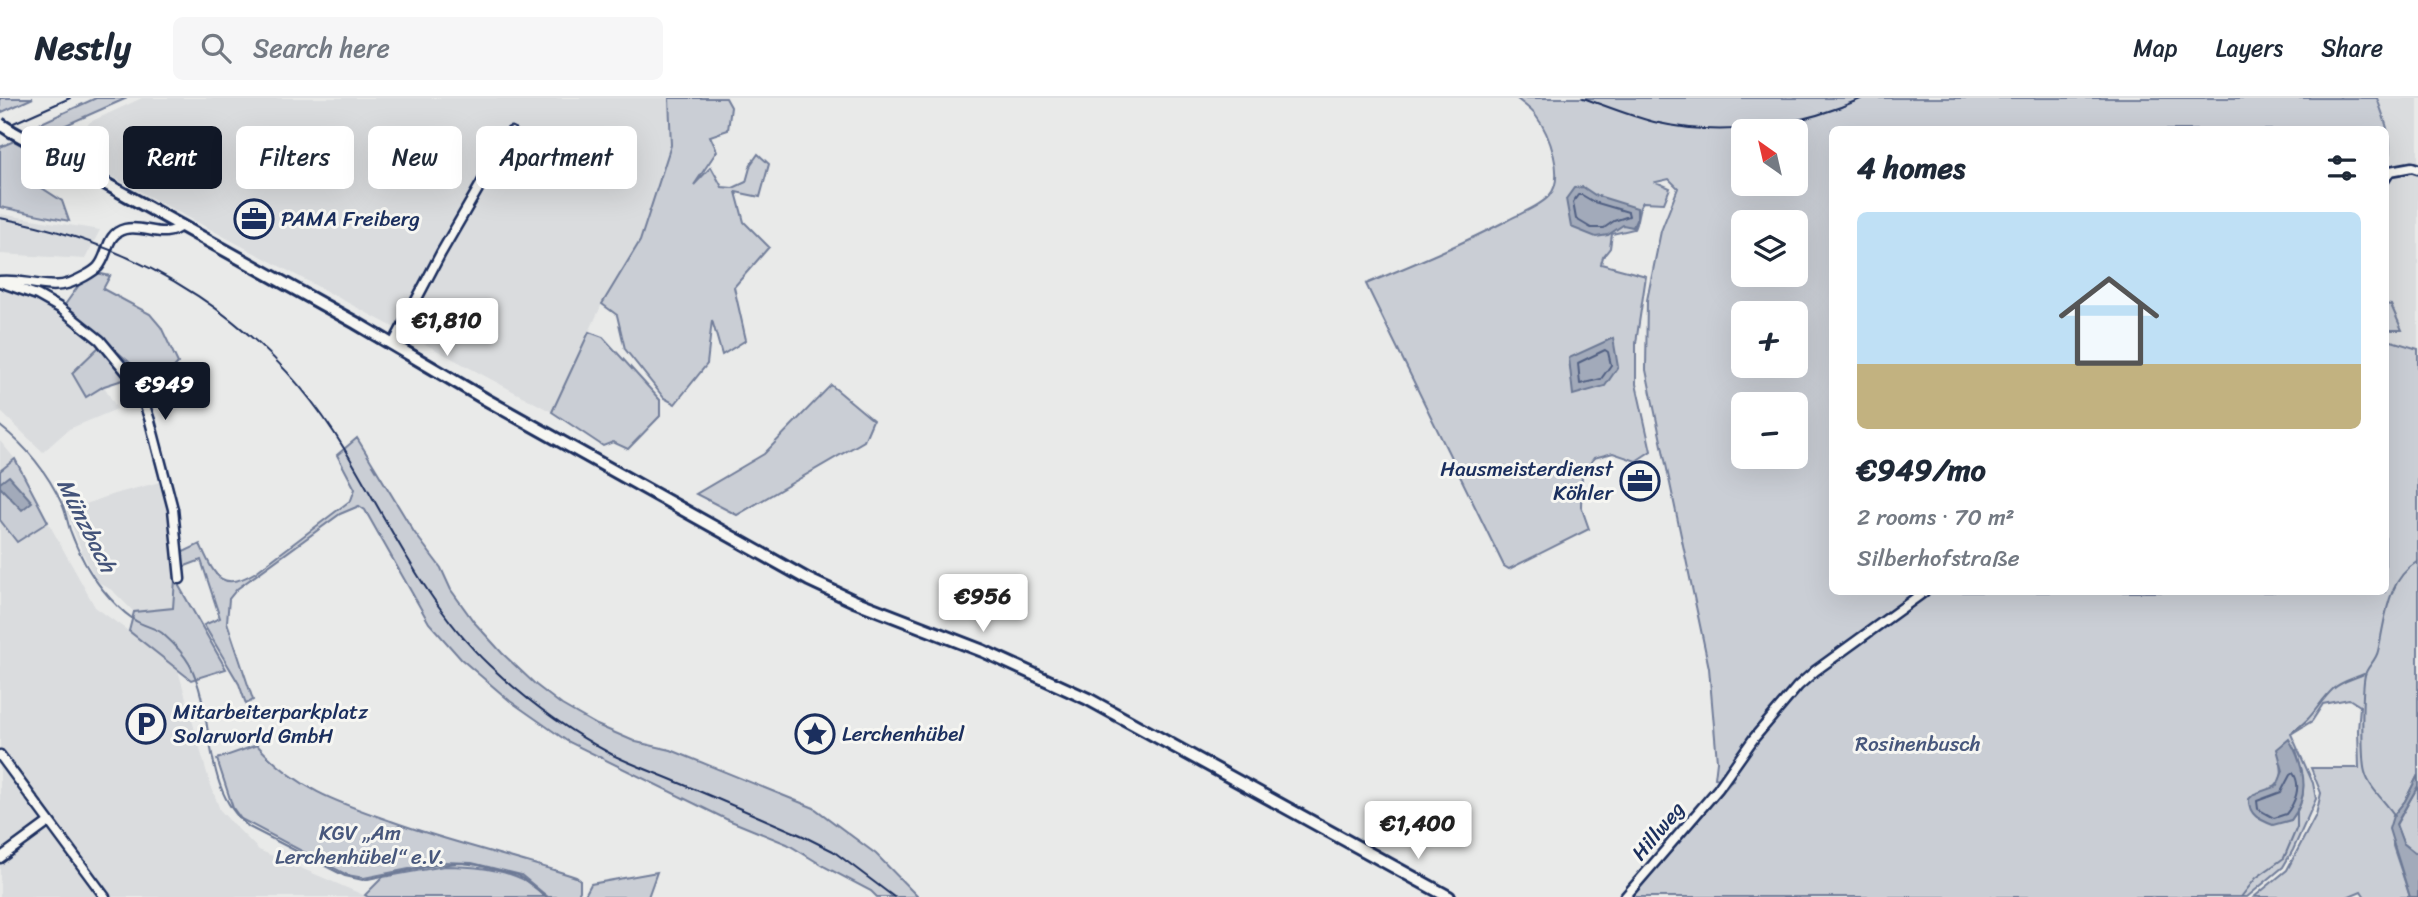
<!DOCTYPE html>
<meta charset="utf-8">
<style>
:root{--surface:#fff;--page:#f6f6f7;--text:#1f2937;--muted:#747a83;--line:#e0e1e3;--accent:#111827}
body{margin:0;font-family:Sriracha,sans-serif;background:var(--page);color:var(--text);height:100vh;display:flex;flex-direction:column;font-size:26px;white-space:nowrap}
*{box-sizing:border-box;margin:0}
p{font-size:23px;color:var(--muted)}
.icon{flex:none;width:38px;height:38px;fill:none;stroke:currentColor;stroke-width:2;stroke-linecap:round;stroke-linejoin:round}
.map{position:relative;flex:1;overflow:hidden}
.details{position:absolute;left:1829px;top:28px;width:560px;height:469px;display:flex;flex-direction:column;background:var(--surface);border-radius:10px;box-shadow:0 7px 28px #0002}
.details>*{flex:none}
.top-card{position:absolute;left:21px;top:28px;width:665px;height:63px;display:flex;gap:14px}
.needle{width:46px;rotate:326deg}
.controls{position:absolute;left:1731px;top:21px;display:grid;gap:14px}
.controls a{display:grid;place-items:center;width:77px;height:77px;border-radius:10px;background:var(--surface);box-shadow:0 7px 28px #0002;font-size:35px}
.price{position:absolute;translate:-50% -60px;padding:0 16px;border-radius:7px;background:#fff;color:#222;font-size:23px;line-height:46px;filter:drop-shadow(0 2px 4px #0008)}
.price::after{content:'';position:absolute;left:50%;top:42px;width:21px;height:16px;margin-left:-10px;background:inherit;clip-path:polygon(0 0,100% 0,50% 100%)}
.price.selected{background:var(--accent);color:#fff}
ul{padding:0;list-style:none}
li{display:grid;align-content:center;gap:14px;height:371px;padding:0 28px}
li span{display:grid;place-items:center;height:217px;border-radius:10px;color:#555}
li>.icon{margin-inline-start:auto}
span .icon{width:126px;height:126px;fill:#fffc;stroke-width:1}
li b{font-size:30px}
h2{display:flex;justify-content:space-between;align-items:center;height:84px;padding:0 28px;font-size:30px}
.tag{padding:0 24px;border-radius:10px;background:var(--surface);box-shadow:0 7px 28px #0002;font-size:24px;line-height:63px}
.tag.selected{background:var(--accent);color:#fff}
header{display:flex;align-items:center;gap:42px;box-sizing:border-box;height:98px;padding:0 35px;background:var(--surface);border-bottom:2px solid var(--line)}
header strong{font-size:33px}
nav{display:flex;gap:38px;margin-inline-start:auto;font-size:24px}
.search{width:490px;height:63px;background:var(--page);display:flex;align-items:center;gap:18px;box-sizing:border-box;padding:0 24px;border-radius:10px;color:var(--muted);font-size:26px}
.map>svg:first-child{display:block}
.built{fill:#dadcde}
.green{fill:#caced5;stroke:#727e9a;stroke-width:2;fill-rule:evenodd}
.water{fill:#a2aaba;stroke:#6c7995;stroke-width:2}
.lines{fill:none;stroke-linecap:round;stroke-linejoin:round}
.shore{stroke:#516083;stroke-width:2}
.stream{stroke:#6c7995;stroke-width:2}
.street-casing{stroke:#1b2f5e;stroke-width:13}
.secondary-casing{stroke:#1b2f5e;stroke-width:16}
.street{stroke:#f6f6f2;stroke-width:8}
.secondary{stroke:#f6f6f2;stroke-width:10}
.rail{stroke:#1b2f5e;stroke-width:2}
.secondary-bridge-casing{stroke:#1b2f5e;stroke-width:16;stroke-linecap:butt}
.secondary-bridge{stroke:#f6f6f2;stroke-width:10}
.labels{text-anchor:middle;stroke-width:6;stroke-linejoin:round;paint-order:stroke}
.poi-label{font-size:21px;fill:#1b2f5e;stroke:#f6f6f2;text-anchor:start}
.park-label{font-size:21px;fill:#47577c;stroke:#f6f6f2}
.street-label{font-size:21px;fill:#1b2f5e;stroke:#f6f6f2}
.water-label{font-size:23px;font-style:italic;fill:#44547a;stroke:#f6f6f2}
</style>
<header>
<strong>Nestly</strong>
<div class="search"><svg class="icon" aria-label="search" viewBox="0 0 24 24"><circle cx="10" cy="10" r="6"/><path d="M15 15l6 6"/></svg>Search here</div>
<nav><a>Map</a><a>Layers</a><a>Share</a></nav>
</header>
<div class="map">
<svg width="2418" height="799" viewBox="0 0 2418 799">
<rect width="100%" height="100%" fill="#e9eae9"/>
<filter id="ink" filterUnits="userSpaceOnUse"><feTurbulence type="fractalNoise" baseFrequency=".0143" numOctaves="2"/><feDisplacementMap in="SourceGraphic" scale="14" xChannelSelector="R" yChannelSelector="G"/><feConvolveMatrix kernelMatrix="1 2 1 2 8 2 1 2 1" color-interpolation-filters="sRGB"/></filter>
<g filter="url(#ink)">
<g class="built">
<path d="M142,0H669L671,47L640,143L602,206L552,314L66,54L90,24Z"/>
<path d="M2377,0H2418V251L2385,241V69L2388,63L2387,29Z"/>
<path d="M0,116L100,132L85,161L0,156Z"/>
<path d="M0,184L37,197L100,242V248L72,276L104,288L117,311L69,331L43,354L0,313Z"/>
<path d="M0,343L15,361L0,373Z"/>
<path d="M164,383L173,411L178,472H174L173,510L134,514L113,493L97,483L83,456L66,413L114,396Z"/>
<path d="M0,422L17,444L48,424L95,509L156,553L178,572L208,679L220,712L230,723L259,752L368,799H0Z"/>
</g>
<g class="green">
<path d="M0,0H33L0,15Z"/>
<path d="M96,0H127L39,39L26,32Z"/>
<path d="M669,0H726L731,9L728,32L710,38L717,53L694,87L711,69L722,89L733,90L746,84L751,66L758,56L769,66L760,99L736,94L744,124L769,149L734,189L746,242L722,257L712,222L707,266L675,306L664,300L625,251L617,217L602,206L640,143L671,47Z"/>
<path d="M1516,0H2377C2384,21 2397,48 2385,69V32H1832V494H2385V241L2418,251V677L2405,703L2393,718V748L2410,799H2365L2361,793L2347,799H2254L2287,772L2316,717L2321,695L2311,670H2359L2358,632L2360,608L2349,601L2323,606L2312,623L2291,636L2313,685L2316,701L2293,752L2283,769L2247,799H1631L1733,682L1724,676L1719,681L1715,680L1717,663L1709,570L1646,272L1647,202L1661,133L1678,90L1669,81L1656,84L1670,90L1664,105L1643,104C1637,110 1639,121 1634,131L1612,136L1610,150L1603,159L1601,166L1646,178L1636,245V286L1651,353L1636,363L1613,355L1594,360L1582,376L1581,408L1589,431L1509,471L1504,468L1366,186C1414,166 1462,146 1508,122C1521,115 1539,109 1549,98C1566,80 1549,35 1536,18C1531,11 1523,6 1516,0ZM1743,33H1796V86H1743ZM1743,124H1796V177H1743ZM1743,215H1796V268H1743ZM1743,306H1796V359H1743ZM2296,652C2304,677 2309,700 2291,722L2266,694C2282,687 2284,677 2280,662Z"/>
<path d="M14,43L44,59L39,88L62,103L69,123L0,109V49Z"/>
<path d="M97,175L110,178L103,191L150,216L161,229L178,265L157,288L64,208L87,176Z"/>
<path d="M2385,206L2391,207L2402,232H2385Z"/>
<path d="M589,234L603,239L660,302V318L628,351L613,344L603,348L552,314Z"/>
<path d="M100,248L129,280L104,288L86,299L72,275Z"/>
<path d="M831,287L873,322L864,343L737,417L696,396L764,356Z"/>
<path d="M357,340L414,434L441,470L451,492L474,524L502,555L536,587L562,607L597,627L636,644L671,652L814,710L876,756L918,799H877L871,793L825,769L787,746L726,721L567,643L510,603L461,561L429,525L365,412L359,408L340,416L237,491L229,501L227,524L253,602L246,606L239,586L204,527L220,520L201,462L180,470L179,456L200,446C214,476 220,496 256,474L351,402L355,391L337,357Z"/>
<path d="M15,361L48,424L17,444L0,422V373Z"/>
<path d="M175,481L226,571L191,582L129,533L134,514L173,510Z"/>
<path d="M257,647C297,691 336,704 391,723C452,745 515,759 576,779L580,782V793L577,799H548L521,777L472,765L444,764L364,780L347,777L241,721L233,710L217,661Z"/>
<path d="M2418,688V753L2416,755L2403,745L2396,727Z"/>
<path d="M444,768C469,768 505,771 528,784C534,787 540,794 545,799H368L365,797L383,779Z"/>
<path d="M657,774L648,799H584L591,786Z"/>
</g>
<g class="water">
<path d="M1583,89L1595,97L1637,110V120L1633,129L1623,127L1608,137L1596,139L1571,129L1566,101L1574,90Z"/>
<path d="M1613,240L1618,269L1605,288L1573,297L1569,260Z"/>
<path d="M9,378L32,404L22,412L0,389V385Z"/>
<path d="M2289,641C2304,667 2311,697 2291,722L2273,727C2260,722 2248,717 2249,701L2254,696L2277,688L2283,673L2277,651Z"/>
<path d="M2418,677V688L2396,726L2403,745L2415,755L2418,753V799H2410L2389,731L2393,718L2405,703Z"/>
</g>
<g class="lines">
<g class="shore">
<path d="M1582,97L1594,104L1628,114L1629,118L1614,123L1604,130H1591L1576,121L1573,104L1578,97Z"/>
<path d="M1605,252L1608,254L1611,267L1601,281L1580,286L1578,265Z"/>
<path d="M2293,675C2302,688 2295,705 2286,716L2274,720L2258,711L2257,703L2281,694L2290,677Z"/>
</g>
<g class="stream">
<path d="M0,328C26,348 48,376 62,406C66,414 67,423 70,432C78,454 88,474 103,492C111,502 123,514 133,521C142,528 154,529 162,535C171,543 184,556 190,567C216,618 201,691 249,729L345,778L363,782L436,767L461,765L478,767L518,777L547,799"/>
<path d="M2293,633C2312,622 2318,605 2333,591C2342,583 2353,581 2364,576"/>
<path d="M2395,718C2386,704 2369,690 2365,674C2361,661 2362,590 2365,577C2367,568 2376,563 2378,553C2386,520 2386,483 2418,463"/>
<path d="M2241,799L2256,780L2284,760L2297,729V711"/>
</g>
<g class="street-casing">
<g id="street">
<path d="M2385,81L2390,73L2412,69L2418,71"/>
<path d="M0,183C22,180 48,193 70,185C78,182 92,175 98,169C109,157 105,136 125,131C145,126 164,143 182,127"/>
<path d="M0,184L37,197L60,210L100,242L139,289L150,323L173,411L180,481"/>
<path d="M393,246L441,155L511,34"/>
<path d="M0,657L105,799"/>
<path d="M0,760L49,724"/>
<path d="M1625,799L1718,691L1754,640L1798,588L1815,573L1924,494"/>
</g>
</g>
<g class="secondary-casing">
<path id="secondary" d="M11,33L356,225L485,301L809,482L854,503L983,553L1088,601L1449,799"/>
</g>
<use href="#street" class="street"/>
<use href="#secondary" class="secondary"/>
<g class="rail">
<path d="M1583,0C1606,8 1630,18 1654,24C1723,40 1798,29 1863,0"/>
<path d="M0,31L70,0"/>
<path d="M0,120C145,147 268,224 345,352C389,425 426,507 489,567C526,602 568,633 613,657C633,667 656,675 677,684C719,701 761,720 803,738L833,753L894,799"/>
</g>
<g class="secondary-bridge-casing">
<path id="secondary-bridge" d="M0,26L11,33"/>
</g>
<use href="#secondary-bridge" class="secondary-bridge"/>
</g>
</g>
<defs>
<g id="office-ring" transform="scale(2.0125)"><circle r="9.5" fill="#f6f6f2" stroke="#1b2f5e" stroke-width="1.5"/><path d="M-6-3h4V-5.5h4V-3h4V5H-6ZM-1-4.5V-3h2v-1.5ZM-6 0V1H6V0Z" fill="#1b2f5e"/></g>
<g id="parking-ring" transform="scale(2.0125)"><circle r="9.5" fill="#f6f6f2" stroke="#1b2f5e" stroke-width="1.5"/><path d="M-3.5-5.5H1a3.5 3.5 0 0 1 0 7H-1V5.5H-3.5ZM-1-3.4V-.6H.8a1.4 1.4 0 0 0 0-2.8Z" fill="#1b2f5e"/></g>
<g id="sight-ring" transform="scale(2.0125)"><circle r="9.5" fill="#f6f6f2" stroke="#1b2f5e" stroke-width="1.5"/><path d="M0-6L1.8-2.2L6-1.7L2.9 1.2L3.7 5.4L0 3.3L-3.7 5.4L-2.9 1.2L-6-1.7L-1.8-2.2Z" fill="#1b2f5e"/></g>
</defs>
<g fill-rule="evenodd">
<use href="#office-ring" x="254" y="121"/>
<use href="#office-ring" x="1640" y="383"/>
<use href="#parking-ring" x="146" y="626"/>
<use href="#sight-ring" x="815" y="636"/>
</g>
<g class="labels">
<g class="poi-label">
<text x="281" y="128">PAMA Freiberg</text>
<text x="1613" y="378" text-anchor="end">Hausmeisterdienst<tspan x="1613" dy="24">Köhler</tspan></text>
<text x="173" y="621">Mitarbeiterparkplatz<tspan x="173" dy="24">Solarworld GmbH</tspan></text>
<text x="842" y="643">Lerchenhübel</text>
</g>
<g class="park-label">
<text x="1918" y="653">Rosinenbusch</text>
<text x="360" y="742">KGV „Am<tspan x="360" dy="24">Lerchenhübel“ e.V.</tspan></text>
</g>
<g class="street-label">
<text transform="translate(1658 733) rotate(-50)" y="7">Hillweg</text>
</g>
<g class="water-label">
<text transform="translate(87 427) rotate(63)" y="8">Münzbach</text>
</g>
</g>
</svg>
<div class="controls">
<a><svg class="needle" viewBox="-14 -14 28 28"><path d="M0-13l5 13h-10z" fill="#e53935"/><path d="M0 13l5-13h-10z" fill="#747a83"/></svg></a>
<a><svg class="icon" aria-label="layers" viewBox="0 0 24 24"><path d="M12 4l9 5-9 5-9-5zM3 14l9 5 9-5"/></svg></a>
<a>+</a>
<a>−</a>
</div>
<b class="price" style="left:447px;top:260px">€1,810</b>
<b class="price selected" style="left:165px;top:324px">€949</b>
<b class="price" style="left:983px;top:536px">€956</b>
<b class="price" style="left:1418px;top:763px">€1,400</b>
<div class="top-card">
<a class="tag">Buy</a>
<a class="tag selected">Rent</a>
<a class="tag">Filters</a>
<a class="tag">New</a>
<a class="tag">Apartment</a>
</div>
<section class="details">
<h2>4 homes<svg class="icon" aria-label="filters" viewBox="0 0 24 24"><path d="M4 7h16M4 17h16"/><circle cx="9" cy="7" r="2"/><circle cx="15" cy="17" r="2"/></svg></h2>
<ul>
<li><span style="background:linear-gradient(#bfe0f5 70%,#c2b280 0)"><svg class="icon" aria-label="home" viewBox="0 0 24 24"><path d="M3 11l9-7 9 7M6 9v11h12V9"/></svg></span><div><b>€949/mo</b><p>2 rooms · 70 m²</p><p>Silberhofstraße</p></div></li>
</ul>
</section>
</div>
